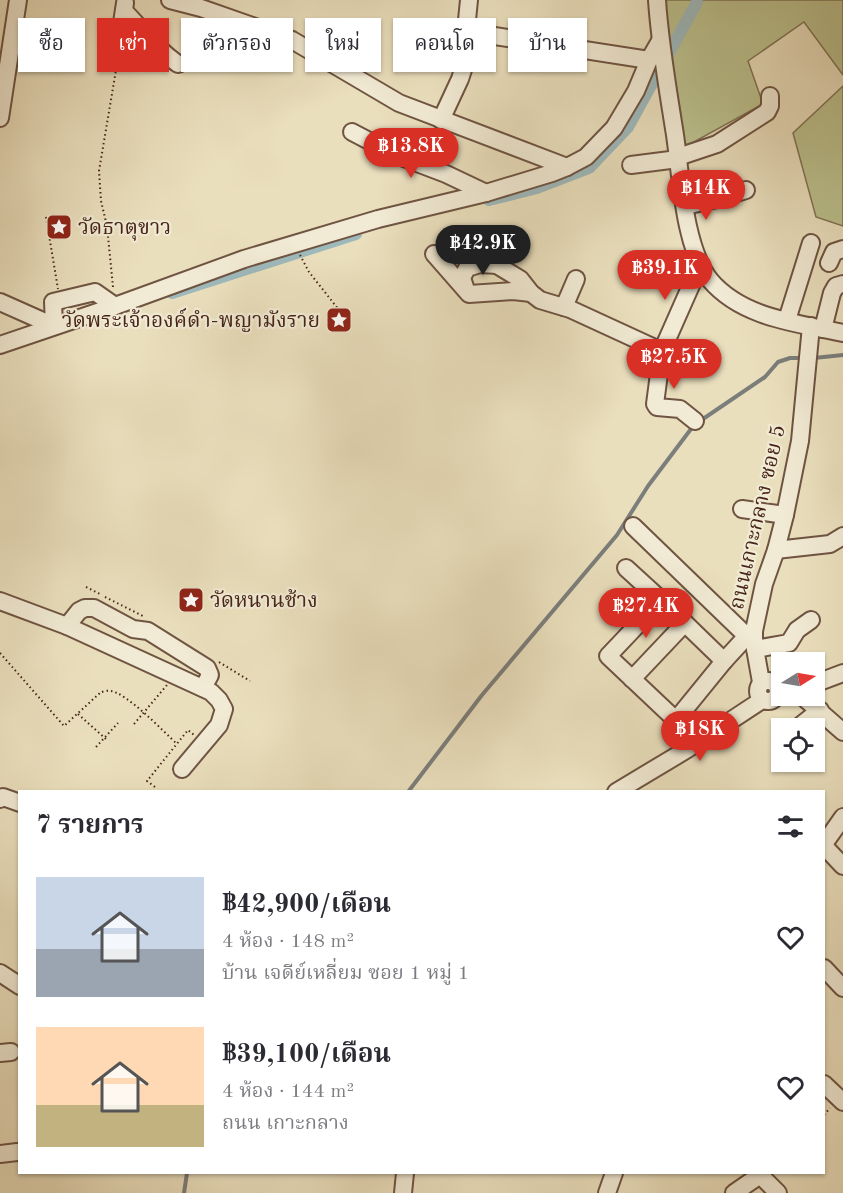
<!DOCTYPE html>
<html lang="th">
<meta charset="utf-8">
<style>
:root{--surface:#fff;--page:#f7f7f7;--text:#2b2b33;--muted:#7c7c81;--accent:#d93025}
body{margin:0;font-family:"Old Standard TT","Noto Serif Thai",serif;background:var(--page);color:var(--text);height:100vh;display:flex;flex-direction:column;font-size:22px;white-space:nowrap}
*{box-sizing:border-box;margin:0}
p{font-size:20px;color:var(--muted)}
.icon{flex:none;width:33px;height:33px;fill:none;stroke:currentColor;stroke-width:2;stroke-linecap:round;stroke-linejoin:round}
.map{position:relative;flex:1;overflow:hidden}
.details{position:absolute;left:18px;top:790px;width:807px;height:384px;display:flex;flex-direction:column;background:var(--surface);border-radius:0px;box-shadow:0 2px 4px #0004}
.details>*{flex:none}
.guide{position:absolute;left:18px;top:18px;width:807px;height:54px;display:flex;gap:12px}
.needle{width:39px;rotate:79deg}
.tools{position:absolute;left:771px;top:652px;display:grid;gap:12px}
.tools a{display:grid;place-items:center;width:54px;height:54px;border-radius:0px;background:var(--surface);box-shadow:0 2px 4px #0004;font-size:30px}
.price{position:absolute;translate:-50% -51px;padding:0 14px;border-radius:21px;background:var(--accent);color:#fff;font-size:20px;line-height:39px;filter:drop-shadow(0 2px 3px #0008)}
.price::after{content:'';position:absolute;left:50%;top:36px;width:18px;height:14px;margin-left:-9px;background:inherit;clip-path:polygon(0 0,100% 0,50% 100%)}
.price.on{background:#222;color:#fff}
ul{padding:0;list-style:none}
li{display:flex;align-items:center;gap:18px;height:150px;padding:0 18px}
li span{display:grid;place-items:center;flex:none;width:168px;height:120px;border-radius:0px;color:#555}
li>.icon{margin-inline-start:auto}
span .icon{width:72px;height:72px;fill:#fffc;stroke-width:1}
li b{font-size:26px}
h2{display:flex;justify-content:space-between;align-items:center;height:72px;padding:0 18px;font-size:26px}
.pill{padding:0 21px;border-radius:0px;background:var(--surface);box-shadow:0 2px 4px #0004;font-size:21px;line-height:54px}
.pill.on{background:var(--accent);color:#fff}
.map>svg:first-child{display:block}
.green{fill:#bbc18e;stroke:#807354;stroke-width:1.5}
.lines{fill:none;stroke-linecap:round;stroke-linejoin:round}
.stream{stroke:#7b7e7b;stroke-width:4}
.canal{stroke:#9eb9bc;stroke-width:12}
.minor-casing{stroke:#6f5442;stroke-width:20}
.path{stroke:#462519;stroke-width:2;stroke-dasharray:1.5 3;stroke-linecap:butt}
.minor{stroke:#f1ead4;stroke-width:16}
.labels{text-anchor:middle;stroke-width:4.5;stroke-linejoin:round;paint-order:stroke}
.poi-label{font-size:21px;fill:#462519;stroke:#f1ead4;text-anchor:start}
.street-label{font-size:21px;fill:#462519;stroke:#f1ead4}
</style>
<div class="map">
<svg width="843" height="1193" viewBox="0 0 843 1193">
<rect width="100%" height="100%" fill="#eadfbd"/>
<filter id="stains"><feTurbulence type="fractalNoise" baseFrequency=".00333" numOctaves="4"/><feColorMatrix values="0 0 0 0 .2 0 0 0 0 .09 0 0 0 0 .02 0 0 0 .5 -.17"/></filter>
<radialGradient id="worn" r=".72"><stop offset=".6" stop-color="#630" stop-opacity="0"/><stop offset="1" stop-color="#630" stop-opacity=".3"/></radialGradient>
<g class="green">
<path d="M664,0H843V75L804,22L748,61L763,104L683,148Z"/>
<path d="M843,86V226L816,217L793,133Z"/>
</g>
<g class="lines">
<g class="stream">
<path d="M814,358L843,355"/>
<path d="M700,421L765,377L778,362L790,358H803"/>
<path d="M408,792L482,695L617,535L648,486L694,425"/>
<path d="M184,1193L187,1173"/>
</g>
<g class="canal">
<path d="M489,200L537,188L589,168L628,127L697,2"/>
<path d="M172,293L356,234"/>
</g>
<g class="minor-casing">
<g id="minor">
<path d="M170,0L201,8L292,40L399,103L567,167"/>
<path d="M469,0L466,30L475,33L649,60"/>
<path d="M657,0C660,46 668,90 675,135C681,176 684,248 710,280C742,318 797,323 843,333"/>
<path d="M124,11C142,29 156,49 178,64"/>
<path d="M117,56L125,3"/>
<path d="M0,118L18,0"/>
<path d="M441,120L460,79L475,33"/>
<path d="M352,132L396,155L446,174L486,193"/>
<path d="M678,157L717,144L767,112L770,106V96"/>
<path d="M631,165L678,159"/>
<path d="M685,206L717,199L746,190"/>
<path d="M472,250L520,279L531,293L540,300L570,309L670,355L697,360"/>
<path d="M434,254L469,294L513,291L531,293"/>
<path d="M829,263L834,252L843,249"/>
<path d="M466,290L462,278L467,268L480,264L498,265"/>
<path d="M0,302L54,326L53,302L95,292L115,306"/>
<path d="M564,307L576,279"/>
<path d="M787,320L811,243"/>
<path d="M823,329L832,293L836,286L843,284"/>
<path d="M0,345L115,306L244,259L378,219L486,193L552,173L567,167L586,157L614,128L636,91L649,60L660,41"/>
<path d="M695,421L680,409L657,407L655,404L662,351L700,265"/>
<path d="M742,509L785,515"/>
<path d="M633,526L754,643"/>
<path d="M776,550L830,544L843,536"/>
<path d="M626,568L661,600"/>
<path d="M0,601L67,626L211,692L219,700L224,709L219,725L182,769"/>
<path d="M67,626L79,611L85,608H94L133,629L148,631L207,668L210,675L203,688"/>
<path d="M755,649L789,643L797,630L811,620"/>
<path d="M632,679L685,623"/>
<circle cx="768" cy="691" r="10"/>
<path d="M761,682L754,643V631L764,584L776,550L785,515L800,441L811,326"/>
<path d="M814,684L843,673"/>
<path d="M802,696L843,732"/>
<path d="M676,720L724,661L746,637"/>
<path d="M796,729L820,710"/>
<path d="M699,742L608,656L661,600L724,661"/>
<path d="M616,792L686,750L762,700"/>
<path d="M0,799L3,797L20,803"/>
<path d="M824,844L843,817"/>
<path d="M824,846L843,866"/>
<path d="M824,968L843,988"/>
<path d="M0,973L20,986"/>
<path d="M0,1053L11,1052"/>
<path d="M824,1084L843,1102"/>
<path d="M0,1154L17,1152"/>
<path d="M403,1193L405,1173"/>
<path d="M607,1193L614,1173"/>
<path d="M734,1193L760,1175L778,1193"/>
</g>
</g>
<g class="path">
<path d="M46,217L58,289"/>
<path d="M300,255L309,272L350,324"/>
<path d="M113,287L107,226L101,201L99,171L116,70"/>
<path d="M86,587L100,594"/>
<path d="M105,597L143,616"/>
<path d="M0,653L64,726L101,692C103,692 107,690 110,691C126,692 164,732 177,744"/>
<path d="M219,662L250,681"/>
<path d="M78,714L108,741"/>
<path d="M134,724L167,685"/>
<path d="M96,747L118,723"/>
<path d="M155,787L147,781L188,730L194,735"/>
<path d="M824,1115L830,1108"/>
</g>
<use href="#minor" class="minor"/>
</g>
<defs>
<g id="sight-square" transform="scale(1.35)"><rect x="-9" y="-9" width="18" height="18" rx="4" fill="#8f2418" stroke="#f1ead4"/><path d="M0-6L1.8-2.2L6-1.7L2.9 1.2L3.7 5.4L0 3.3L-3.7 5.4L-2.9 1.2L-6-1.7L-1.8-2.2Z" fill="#fff"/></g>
</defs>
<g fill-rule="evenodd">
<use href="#sight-square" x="59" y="227"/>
<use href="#sight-square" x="339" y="320"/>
<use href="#sight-square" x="191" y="600"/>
</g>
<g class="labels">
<g class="poi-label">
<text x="78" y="234">วัดธาตุขาว</text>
<text x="320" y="327" text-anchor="end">วัดพระเจ้าองค์ดำ-พญามังราย</text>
<text x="210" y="607">วัดหนานช้าง</text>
</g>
<g class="street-label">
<text transform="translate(757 517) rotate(-77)" y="7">ถนนเกาะกลาง ซอย 5</text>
</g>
</g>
<rect width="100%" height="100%" filter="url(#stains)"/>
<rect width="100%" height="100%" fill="url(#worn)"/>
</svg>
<div class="tools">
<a><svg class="needle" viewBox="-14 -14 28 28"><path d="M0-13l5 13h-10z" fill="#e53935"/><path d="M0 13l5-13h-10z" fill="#7c7c81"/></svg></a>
<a><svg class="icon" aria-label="locate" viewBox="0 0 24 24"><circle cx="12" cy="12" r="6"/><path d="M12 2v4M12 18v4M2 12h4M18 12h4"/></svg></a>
</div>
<b class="price" style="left:411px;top:179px">฿13.8K</b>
<b class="price" style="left:706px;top:221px">฿14K</b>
<b class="price on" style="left:483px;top:276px">฿42.9K</b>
<b class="price" style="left:665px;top:301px">฿39.1K</b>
<b class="price" style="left:674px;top:390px">฿27.5K</b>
<b class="price" style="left:646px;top:639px">฿27.4K</b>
<b class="price" style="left:700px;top:762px">฿18K</b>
<div class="guide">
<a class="pill">ซื้อ</a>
<a class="pill on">เช่า</a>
<a class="pill">ตัวกรอง</a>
<a class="pill">ใหม่</a>
<a class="pill">คอนโด</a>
<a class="pill">บ้าน</a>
</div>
<section class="details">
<h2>7 รายการ<svg class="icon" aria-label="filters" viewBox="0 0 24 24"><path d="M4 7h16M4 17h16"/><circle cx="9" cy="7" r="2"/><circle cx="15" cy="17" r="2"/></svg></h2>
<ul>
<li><span style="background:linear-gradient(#c9d6e8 60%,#9aa5b1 0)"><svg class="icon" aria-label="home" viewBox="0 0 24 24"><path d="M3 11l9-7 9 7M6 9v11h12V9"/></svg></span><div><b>฿42,900/เดือน</b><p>4 ห้อง · 148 m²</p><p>บ้าน เจดีย์เหลี่ยม ซอย 1 หมู่ 1</p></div><svg class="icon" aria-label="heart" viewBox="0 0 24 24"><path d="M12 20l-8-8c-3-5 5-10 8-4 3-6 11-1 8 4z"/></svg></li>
<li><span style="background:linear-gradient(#ffd9b3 65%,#c2b280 0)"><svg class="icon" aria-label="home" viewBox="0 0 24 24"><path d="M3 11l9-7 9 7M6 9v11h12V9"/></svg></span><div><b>฿39,100/เดือน</b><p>4 ห้อง · 144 m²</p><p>ถนน เกาะกลาง</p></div><svg class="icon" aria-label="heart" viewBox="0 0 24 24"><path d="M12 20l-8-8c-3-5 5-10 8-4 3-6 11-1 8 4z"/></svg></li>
</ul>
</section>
</div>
